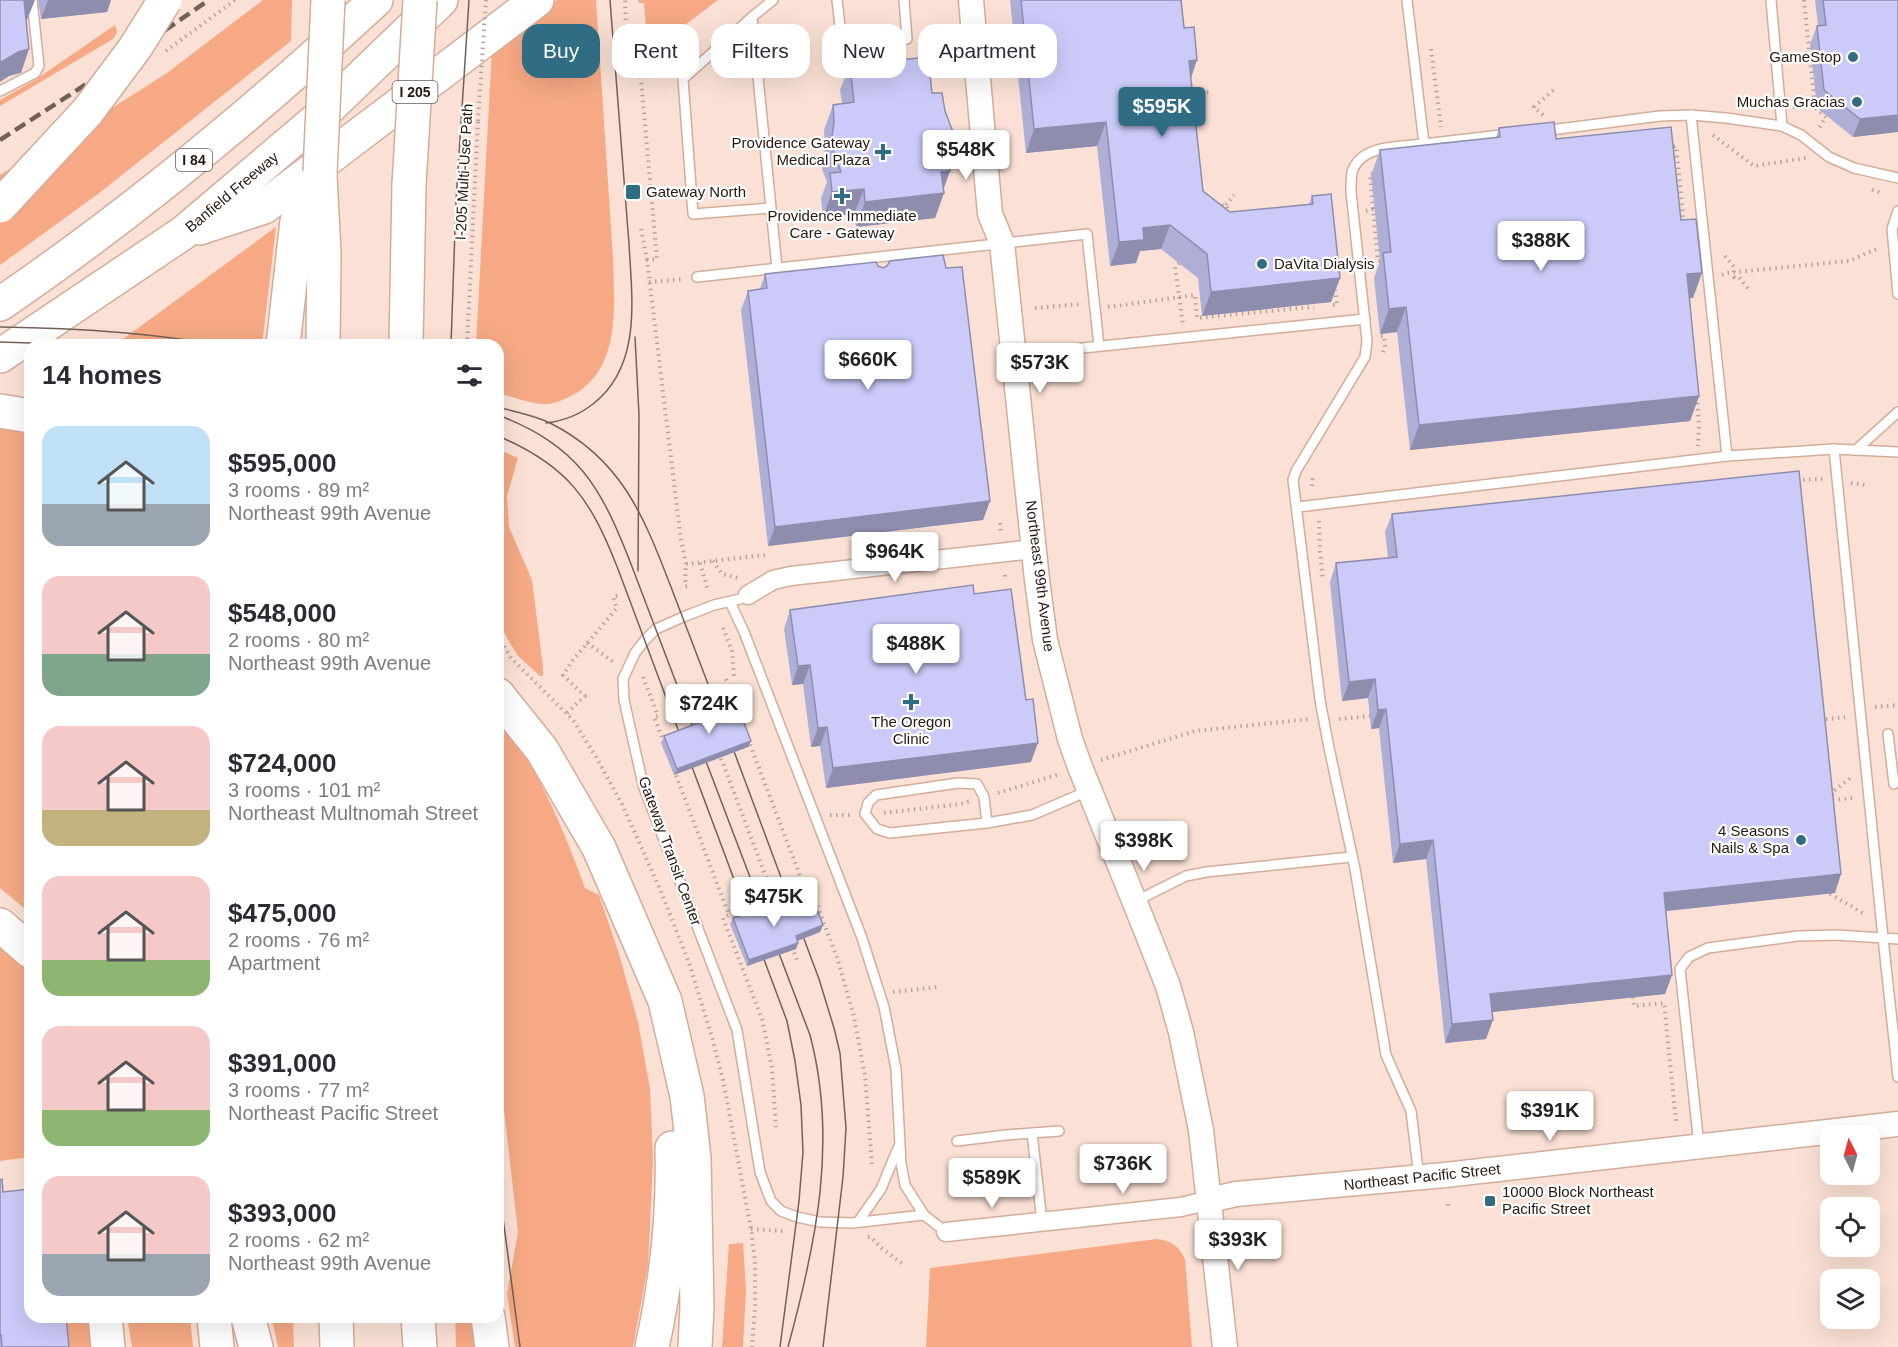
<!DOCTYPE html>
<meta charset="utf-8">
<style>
:root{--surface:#fff;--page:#f7f7f7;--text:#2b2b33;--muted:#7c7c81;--accent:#306c83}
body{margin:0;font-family:Helvetica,sans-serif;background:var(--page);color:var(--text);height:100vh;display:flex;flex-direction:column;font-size:22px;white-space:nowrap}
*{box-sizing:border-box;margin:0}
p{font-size:20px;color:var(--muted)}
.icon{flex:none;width:33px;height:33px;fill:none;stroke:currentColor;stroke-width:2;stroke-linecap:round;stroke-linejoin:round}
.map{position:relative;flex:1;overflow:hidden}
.sheet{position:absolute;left:24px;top:339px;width:480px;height:984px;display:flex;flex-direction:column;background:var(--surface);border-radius:18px;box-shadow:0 6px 24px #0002}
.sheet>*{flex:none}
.hud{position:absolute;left:522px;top:24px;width:570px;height:54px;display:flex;gap:12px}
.needle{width:39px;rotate:354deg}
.buttons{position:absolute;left:1820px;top:1125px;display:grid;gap:12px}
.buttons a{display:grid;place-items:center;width:60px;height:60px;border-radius:12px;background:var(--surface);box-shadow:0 6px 24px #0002;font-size:30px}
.price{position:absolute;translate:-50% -51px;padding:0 14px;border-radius:6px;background:#fff;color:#222;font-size:20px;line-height:39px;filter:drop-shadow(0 2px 3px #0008)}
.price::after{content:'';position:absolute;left:50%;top:36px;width:18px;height:14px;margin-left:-9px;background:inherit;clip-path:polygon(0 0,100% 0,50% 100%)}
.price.current{background:var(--accent);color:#fff}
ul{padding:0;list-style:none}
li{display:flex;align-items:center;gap:18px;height:150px;padding:0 18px}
li span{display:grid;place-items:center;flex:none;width:168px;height:120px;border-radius:18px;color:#555}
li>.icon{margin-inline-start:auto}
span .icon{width:72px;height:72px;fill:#fffc;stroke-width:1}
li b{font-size:26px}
h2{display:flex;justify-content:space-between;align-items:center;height:72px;padding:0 18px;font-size:26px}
.pill{padding:0 21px;border-radius:18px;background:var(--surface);box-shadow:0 6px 24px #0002;font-size:21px;line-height:54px}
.pill.current{background:var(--accent);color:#fff}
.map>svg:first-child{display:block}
.green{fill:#f6a984}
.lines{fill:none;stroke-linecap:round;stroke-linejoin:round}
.service-casing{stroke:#d4ac99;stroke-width:12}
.minor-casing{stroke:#d4ac99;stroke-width:21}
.tertiary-casing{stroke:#d4ac99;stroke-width:27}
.motorway-casing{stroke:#d4ac99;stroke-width:36}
.path{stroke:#b9a398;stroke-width:4;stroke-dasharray:1.5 4.5;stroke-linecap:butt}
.service{stroke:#fff;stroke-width:9}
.minor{stroke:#fff;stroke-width:18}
.tertiary{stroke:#fff;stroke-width:24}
.motorway{stroke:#fff;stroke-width:33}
.tram{stroke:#736158;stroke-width:1.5}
.rail{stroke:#736158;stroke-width:4.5;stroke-dasharray:12 6;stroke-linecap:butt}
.motorway-bridge-casing{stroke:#d4ac99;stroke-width:36;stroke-linecap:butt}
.path-bridge{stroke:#b9a398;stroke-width:4;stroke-dasharray:1.5 4.5;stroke-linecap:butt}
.motorway-bridge{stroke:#fff;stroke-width:33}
.wall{fill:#afaed6}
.shaded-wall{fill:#8e8dae}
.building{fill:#cbcaf9;stroke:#8e8dae;stroke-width:1.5}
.poi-dot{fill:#306c83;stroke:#fff;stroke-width:2}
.labels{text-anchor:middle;stroke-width:4.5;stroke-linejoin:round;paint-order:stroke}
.shield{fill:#fff;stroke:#675d58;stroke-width:1.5}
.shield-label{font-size:14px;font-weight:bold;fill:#261811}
.poi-label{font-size:15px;fill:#261811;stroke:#fff;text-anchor:end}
.street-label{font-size:15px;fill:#261811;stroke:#fff}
</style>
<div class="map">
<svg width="1898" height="1347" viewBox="0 0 1898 1347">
<rect width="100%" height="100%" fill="#fbe1d5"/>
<g class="green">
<path d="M263,0H292L291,41L98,194L0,265V175L109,110L167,73Z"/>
<path d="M557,0H596L613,259C614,304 621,364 578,392C569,397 558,403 548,404C531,405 514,397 498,393V345H476L492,49Z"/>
<path d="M638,0H718L648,53L644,3H639Z"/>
<path d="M115,25L117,32L113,39L0,106V100L35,80Z"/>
<path d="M276,227L262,345H115Z"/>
<path d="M30,400V913L0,888V418Z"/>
<path d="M498,449L518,458L507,496L509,527L532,580L543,667V676H540L518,656L507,638L498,618Z"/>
<path d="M498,716C538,767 563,828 585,888L599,895L619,954L638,1022L650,1089L653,1161L648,1265L633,1347H515L507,1294L518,1232L498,1058Z"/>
<path d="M0,944L30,972V1157L0,1161Z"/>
<path d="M1157,1239C1171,1241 1178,1245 1185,1259L1192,1347H926L930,1268Z"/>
<path d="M743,1243L746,1289L743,1347H722L729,1244Z"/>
<path d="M61,1317H89L92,1347H64Z"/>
<path d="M127,1317H190L193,1347H132Z"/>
<path d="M271,1317H293L294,1347H278Z"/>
<path d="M455,1317H471L474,1347H456Z"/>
</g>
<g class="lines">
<g class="service-casing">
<g id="service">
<path d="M837,0L842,43L907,39L904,0"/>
<path d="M1407,0L1424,144C1400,147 1361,144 1352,172C1351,178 1351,185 1351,192L1367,341L1365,357L1296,471L1293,480L1320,700L1328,743L1355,869L1386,1055L1411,1111L1419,1177"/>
<path d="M1771,0L1782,126"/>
<path d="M752,17L773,0"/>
<path d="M0,91L35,73L39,66L32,0"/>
<path d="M1691,115L1727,456"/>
<path d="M1543,131L1660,116L1691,115L1726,118L1782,126L1801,135L1829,157L1854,168L1898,178"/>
<path d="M1424,144L1509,134"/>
<path d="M771,208L693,214L683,79L752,17L777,268"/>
<path d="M1898,211L1892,229L1898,294"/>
<path d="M697,277L1087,234L1099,346"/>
<path d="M1015,355L1365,319"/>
<path d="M1834,449L1883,938L1898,939"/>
<path d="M1856,450L1898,412"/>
<path d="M1298,507L1727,456L1834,449L1898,452"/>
<path d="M748,595L740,599L714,605L683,617L656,629L645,640L635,653L623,679L624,700L643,785L737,1030L760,1172L771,1201L781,1211L797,1217L820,1222L852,1223L924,1215"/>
<path d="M730,602L744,632L862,938L884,1007L896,1069L901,1164L905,1185L924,1215L946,1232"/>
<path d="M1888,734L1894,784"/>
<path d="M987,823L984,797L977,784L958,783L876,795L868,803L865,814L877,829L890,833L987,823L1032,815L1088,791"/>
<path d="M1136,901L1186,876L1206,872L1351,857"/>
<path d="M1032,1133L1042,1222"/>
<path d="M957,1141L1006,1135L1059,1131"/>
<path d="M1699,1145L1680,969L1689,957L1708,948L1798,936L1837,935L1883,938L1898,1077"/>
<path d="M858,1222L881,1189L898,1148"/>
</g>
</g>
<g class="minor-casing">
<g id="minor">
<path d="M748,595L773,580L791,576L1034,549"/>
<path d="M946,1232L1181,1207L1210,1200"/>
</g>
</g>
<g class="tertiary-casing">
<g id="tertiary">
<path d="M971,0L990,214L1002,243L1037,580L1045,640L1070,739L1080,767L1146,930L1168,986L1181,1032L1201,1130L1225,1347"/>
<path d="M1210,1200L1236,1194L1445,1175L1898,1124"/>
</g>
</g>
<g class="motorway-casing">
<g id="motorway">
<path d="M320,176L324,253L323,345"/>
<path d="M199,228L264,207L537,0"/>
<path d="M0,304C134,213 257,110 376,0"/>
<path d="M283,345L297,221L320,172"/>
<path d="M406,345L409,185"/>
<path d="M0,356L183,233L315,121L441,0"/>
<path d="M0,411L30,416"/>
<path d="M498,695L542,750L599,848L665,1001L687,1096L694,1158L697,1307L695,1347"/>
<path d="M0,925L30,951"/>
<path d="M105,1317L108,1347"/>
<path d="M214,1317L217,1347"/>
<path d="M248,1317L256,1347"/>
<path d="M336,1317L337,1347"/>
<path d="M418,1317L420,1347"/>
<path d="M488,1317L492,1347"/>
<path d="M652,1347C666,1283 674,1214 672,1148"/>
</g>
</g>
<g class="path">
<path d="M1804,0L1815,107"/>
<path d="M626,35L637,34L657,259L647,260L681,540L686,564L685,580L687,586L681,588"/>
<path d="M625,38L626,35L625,0"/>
<path d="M1431,49L1441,127"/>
<path d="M166,51L235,0"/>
<path d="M1189,95L1210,92"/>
<path d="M1793,107L1812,105L1826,117L1819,128L1820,129"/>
<path d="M1543,115L1534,107L1556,88"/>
<path d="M1713,135L1754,166L1806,158"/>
<path d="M1668,148L1676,146L1684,223"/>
<path d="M1872,190L1881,193"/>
<path d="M1226,205L1234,195"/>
<path d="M1216,206L1226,205L1228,214"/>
<path d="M1373,209L1370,174H1376"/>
<path d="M1366,211L1373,209L1378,261L1384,260"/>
<path d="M641,229L647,260"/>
<path d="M1725,256L1734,267V277H1739L1750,291"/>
<path d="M1179,263L1175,267L1183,325"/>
<path d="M1722,275L1726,273L1849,261L1879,248"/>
<path d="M649,282L684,279"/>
<path d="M1333,305H1337L1335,289"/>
<path d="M1108,307L1195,295L1197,318L1311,307L1314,308"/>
<path d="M1035,308L1080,304"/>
<path d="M1381,336H1384L1385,347L1382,355"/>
<path d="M467,345L478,121"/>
<path d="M1697,397L1699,427L1698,446"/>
<path d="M1797,480L1823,479"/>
<path d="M1851,483L1865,485"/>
<path d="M1312,486L1313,475"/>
<path d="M1319,521L1320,551L1323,581"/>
<path d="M1000,523L1001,535"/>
<path d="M713,561L722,574L738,578"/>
<path d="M700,563L708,591"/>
<path d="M686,564L765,555"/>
<path d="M1005,575V578"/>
<path d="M723,628L732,651L734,676"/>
<path d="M498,636L511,658L573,720L596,757L622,804L660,889L689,963L712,1037L723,1080L751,1229L755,1262V1307L752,1347"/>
<path d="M587,643L615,663"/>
<path d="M643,677L658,716L654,717L664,743"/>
<path d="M726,679L734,701"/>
<path d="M695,691L704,712"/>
<path d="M1875,707L1898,705"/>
<path d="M567,713L585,696L563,675L573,660L617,608L613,597L619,595"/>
<path d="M1339,719L1370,716"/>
<path d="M1820,720L1845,717"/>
<path d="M748,739L810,902L815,900L838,960L854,1017L865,1076L872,1166"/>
<path d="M719,753L777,906"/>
<path d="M1101,760L1195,731L1311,719"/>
<path d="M674,770L729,915L723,918L762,1019L772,1068L776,1127"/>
<path d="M998,793L1060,774"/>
<path d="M1852,798L1833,800L1832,792L1852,777"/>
<path d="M884,813L961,804L971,801"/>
<path d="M830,815H852"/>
<path d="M1830,894L1866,915"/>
<path d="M792,947L797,960"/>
<path d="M893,992L937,987"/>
<path d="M1633,997L1634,1006L1664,1003L1676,1121"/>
<path d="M1448,1204V1207"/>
<path d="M1240,1226L1241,1229"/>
<path d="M751,1229L783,1231L784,1228"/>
<path d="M868,1237H871L880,1247L904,1265"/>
</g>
<use href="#service" class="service"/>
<use href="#minor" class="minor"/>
<use href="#tertiary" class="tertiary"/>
<use href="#motorway" class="motorway"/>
<g class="tram">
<path d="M0,327C73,328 146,332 218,345"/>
<path d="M635,337L639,415L638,571"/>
<path d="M0,342L93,345"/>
<path d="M451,345L456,201L469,0"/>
<path d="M498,407C515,412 534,415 550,423C622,459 644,517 671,587C688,631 704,674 721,718"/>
<path d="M498,415C579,446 601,487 631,564L810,1035C838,1141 816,1244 788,1347"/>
<path d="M546,423C563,421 579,415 593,404C642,366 632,299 629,244L610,0"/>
<path d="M498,436C569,466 591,500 618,569L787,1021L795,1061L801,1105L803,1152L799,1201L780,1347"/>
<path d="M729,738L819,979L834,1028L840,1053L846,1128L843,1177L823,1347"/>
<path d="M498,1180L520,1347"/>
</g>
<path class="rail" d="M0,140L91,81L209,0"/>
<g class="motorway-bridge-casing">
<g id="motorway-bridge">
<path d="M320,172L328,0"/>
<path d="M409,185L420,0"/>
<path d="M0,206L88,111L135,48L165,0"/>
</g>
</g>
<path class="path-bridge" d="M478,121L486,0"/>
<use href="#motorway-bridge" class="motorway-bridge"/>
</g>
<g class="wall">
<path d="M38,0H111L107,12L41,19Z"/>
<path d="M1010,0H1181L1191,78L1203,191L1230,212L1309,204L1312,196L1340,278L1331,302L1202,316L1198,278L1161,249L1140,251L1136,263L1110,266L1097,146L1026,153Z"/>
<path d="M1815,0H1898V132L1853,137L1817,108L1810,44L1817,26L1818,25Z"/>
<path d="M850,65L932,93L948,152L950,171L943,190L944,193L935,218L856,227L854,214L823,217L821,198L827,182L822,169L825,147L824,130L833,105L842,103L840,90Z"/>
<path d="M1499,128L1556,139L1681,220L1693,298H1689L1699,396L1690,421L1410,450L1397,332L1380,334L1374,278L1380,261L1371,175L1380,150L1496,138Z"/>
<path d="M765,274L990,501L983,520L768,546L741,310L748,291L760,289Z"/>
<path d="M1392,514L1835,893L1666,911L1672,975L1665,994L1492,1012L1486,1039L1445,1043L1426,859L1393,863L1379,728L1371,729L1368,698L1342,701L1330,582L1336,563L1388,558L1385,532Z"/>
<path d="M974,594L1031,762L826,788L820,746L811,747L803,684L792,685L784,629L790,610Z"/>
<path d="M699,711L751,741L748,747L674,775L661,743L664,736L699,723L696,717Z"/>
<path d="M788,914L823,925L820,932L798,941V943L796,949L747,966L730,924L733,918Z"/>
<path d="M0,1180L3,1192L69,1347H0Z"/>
</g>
<g class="shaded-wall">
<path d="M23,0H35L27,20L15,22Z"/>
<path d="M48,0H111L107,12L41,19Z"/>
<path d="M29,49L21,73L9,76L0,82V63L18,52Z"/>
<path d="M1197,60L1189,84V61Z"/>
<path d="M1898,115V132L1853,137L1860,119Z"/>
<path d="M1106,122L1097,146L1026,153L1034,129Z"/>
<path d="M950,171L942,193H944L935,218L856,227L865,202L941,172Z"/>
<path d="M864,189L854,214L823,217L832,192Z"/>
<path d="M1170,225L1161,249L1140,251L1136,263L1110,266L1119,242L1143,228Z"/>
<path d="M1702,273L1693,298L1678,299L1687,274Z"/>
<path d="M1340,278L1331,302L1202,316L1211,292Z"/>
<path d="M1406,307L1397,332L1380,334L1389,309Z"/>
<path d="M1699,396L1690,421L1410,450L1419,425Z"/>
<path d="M990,501L983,520L768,546L775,527Z"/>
<path d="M810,665L803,684L792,685L798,666Z"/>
<path d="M1375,679L1368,698L1342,701L1349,682Z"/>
<path d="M1386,709L1379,728L1371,729L1378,710Z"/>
<path d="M827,727L820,746L811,747L818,728Z"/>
<path d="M751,741L748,747L674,775L677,769Z"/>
<path d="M1038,743L1031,762L826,788L833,768Z"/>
<path d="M1433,840L1426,859L1393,863L1400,844Z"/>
<path d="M1841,874L1835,893L1657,912L1664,893Z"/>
<path d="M823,925L820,932L794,942L796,936Z"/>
<path d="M798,943L796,949L747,966L749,960Z"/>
<path d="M1672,975L1665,994L1483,1013L1490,994Z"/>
<path d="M1493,1020L1486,1039L1445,1043L1452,1024Z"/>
</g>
<g class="building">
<path d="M0,0H24L29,49L18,52L0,63Z"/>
<path d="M1021,0H1181L1184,28L1194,27L1197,60L1189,61L1203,191L1230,212L1313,204L1312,196L1331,194L1340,278L1211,292L1207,254L1170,225L1143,228L1144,240L1119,242L1106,122L1034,129Z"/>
<path d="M1823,0H1898V115L1860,119L1824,90L1817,26L1826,25Z"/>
<path d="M928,57L932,93H942L945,111L953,132L948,152L950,171L941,172L944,193L865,202L864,189L832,192L830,173L841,172L831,144L834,122L833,105L854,102L850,65Z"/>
<path d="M1554,122L1556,139L1671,127L1681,220L1696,219L1702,273L1687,274L1699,396L1419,425L1406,307L1389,309L1383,253L1391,252L1380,150L1500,137L1499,128Z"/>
<path d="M943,255L946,268L962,267L990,501L775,527L748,291L767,288L765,274L876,262L878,266L883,268L887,266L890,261Z"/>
<path d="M1799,471L1841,874L1664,893L1672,975L1490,994L1493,1020L1452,1024L1433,840L1400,844L1386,709L1378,710L1375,679L1349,682L1336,563L1397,557L1392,514Z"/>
<path d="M973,585L974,594L1011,589L1026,700L1033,699L1038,743L833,768L827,727L818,728L810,665L798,666L790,610Z"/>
<path d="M734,697L751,741L677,769L664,736L703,721L699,711Z"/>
<path d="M782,899L788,914L815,904L823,925L796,936L798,943L749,960L733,918Z"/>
<path d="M2,1179L3,1192L30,1189V1317H66L69,1347H2L1,1335H0V1180Z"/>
</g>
<g class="poi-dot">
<circle cx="1853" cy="57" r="6"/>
<circle cx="1857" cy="102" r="6"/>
<path d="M880 143h6v6h6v6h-6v6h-6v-6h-6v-6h6z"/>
<rect x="625" y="184" width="16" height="16" rx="3"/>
<path d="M839 187h6v6h6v6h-6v6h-6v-6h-6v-6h6z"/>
<circle cx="1262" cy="264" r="6"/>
<path d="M908 693h6v6h6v6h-6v6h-6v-6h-6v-6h6z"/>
<circle cx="1801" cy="840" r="6"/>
<rect x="1484" y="1195" width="12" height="12" rx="3"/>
</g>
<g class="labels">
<g class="shield">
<rect x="392.5" y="81" width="45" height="22" rx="4.5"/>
<rect x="176" y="149" width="36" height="22" rx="4.5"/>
</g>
<g class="shield-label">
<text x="415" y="97">I 205</text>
<text x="194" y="165">I 84</text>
</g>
<g class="poi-label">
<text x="1841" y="62">GameStop</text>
<text x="1845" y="107">Muchas Gracias</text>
<text x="870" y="148">Providence Gateway<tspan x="870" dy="17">Medical Plaza</tspan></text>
<text x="646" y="197" text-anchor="start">Gateway North</text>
<text x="842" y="221" text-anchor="middle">Providence Immediate<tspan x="842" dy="17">Care - Gateway</tspan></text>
<text x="1274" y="269" text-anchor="start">DaVita Dialysis</text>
<text x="911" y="727" text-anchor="middle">The Oregon<tspan x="911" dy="17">Clinic</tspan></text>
<text x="1789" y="836">4 Seasons<tspan x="1789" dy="17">Nails &amp; Spa</tspan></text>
<text x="1502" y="1197" text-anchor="start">10000 Block Northeast<tspan x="1502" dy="17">Pacific Street</tspan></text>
</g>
<g class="street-label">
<text transform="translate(464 172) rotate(-87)" y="5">I-205 Multi-Use Path</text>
<text transform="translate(232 192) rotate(-40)" y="5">Banfield Freeway</text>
<text transform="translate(1040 576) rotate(83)" y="5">Northeast 99th Avenue</text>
<text transform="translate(670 851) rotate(70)" y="5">Gateway Transit Center</text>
<text transform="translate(1422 1177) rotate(-6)" y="5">Northeast Pacific Street</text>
</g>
</g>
</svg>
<div class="buttons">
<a><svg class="needle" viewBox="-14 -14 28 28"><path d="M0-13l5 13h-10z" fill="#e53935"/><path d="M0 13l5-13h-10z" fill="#7c7c81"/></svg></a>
<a><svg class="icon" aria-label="locate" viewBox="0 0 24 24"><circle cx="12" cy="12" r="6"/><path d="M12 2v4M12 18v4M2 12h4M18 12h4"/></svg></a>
<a><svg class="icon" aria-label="layers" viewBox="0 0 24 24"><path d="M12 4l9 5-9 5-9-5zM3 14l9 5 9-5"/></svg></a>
</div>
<b class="price current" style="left:1162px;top:138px">$595K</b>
<b class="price" style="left:966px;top:181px">$548K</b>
<b class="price" style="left:1541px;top:272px">$388K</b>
<b class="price" style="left:868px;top:391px">$660K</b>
<b class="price" style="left:1040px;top:394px">$573K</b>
<b class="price" style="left:895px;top:583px">$964K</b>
<b class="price" style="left:916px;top:675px">$488K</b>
<b class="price" style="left:709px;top:735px">$724K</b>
<b class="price" style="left:1144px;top:872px">$398K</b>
<b class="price" style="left:774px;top:928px">$475K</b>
<b class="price" style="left:1550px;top:1142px">$391K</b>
<b class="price" style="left:1123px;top:1195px">$736K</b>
<b class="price" style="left:992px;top:1209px">$589K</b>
<b class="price" style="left:1238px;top:1271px">$393K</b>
<div class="hud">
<a class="pill current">Buy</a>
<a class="pill">Rent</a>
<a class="pill">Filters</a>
<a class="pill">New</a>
<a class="pill">Apartment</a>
</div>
<section class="sheet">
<h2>14 homes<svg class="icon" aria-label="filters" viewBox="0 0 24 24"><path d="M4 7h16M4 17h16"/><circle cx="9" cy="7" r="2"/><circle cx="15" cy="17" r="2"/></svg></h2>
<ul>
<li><span style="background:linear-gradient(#bfe0f5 65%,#9aa5b1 0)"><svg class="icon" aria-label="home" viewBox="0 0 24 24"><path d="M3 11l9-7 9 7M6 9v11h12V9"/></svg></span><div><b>$595,000</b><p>3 rooms · 89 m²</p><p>Northeast 99th Avenue</p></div></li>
<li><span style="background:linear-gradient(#f6c9c9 65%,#7fa58c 0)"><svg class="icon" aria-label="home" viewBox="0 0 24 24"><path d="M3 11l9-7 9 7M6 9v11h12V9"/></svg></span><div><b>$548,000</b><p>2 rooms · 80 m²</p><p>Northeast 99th Avenue</p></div></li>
<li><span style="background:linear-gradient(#f6c9c9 70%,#c2b280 0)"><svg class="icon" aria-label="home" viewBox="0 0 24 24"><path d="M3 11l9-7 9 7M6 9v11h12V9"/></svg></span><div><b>$724,000</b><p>3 rooms · 101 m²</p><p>Northeast Multnomah Street</p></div></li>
<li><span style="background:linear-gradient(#f6c9c9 70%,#8fb573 0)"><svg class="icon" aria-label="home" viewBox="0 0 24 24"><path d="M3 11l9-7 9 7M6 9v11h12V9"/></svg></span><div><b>$475,000</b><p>2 rooms · 76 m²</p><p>Apartment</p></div></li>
<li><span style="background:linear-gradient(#f6c9c9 70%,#8fb573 0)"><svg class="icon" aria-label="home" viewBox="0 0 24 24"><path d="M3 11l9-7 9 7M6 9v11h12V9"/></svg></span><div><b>$391,000</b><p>3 rooms · 77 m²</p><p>Northeast Pacific Street</p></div></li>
<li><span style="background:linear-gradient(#f6c9c9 65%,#9aa5b1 0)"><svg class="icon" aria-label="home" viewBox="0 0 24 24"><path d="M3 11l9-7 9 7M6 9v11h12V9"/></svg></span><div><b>$393,000</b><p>2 rooms · 62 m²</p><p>Northeast 99th Avenue</p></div></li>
</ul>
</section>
</div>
